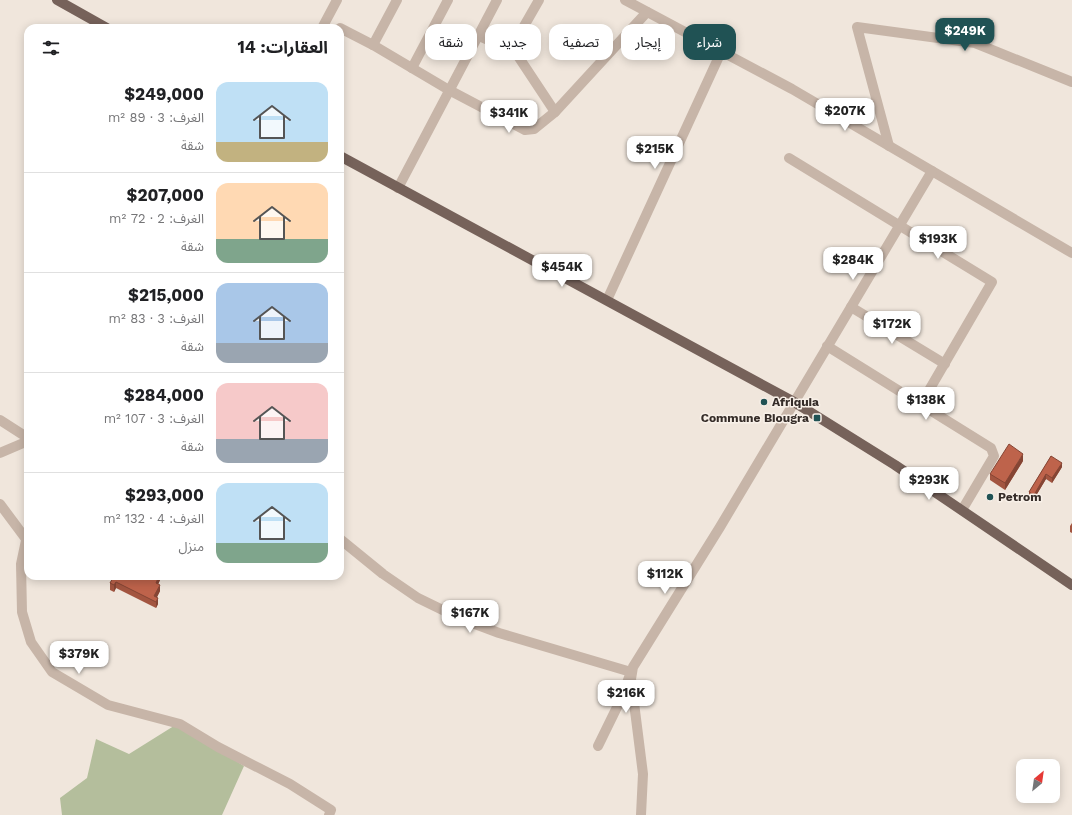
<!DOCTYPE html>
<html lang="ar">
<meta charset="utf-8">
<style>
:root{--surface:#fff;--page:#f2f2f2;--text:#202124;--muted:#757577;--line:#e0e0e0;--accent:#205254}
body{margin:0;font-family:"Work Sans","Noto Sans Arabic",sans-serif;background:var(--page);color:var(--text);direction:rtl;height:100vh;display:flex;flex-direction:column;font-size:15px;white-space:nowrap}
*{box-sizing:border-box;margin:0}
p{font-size:13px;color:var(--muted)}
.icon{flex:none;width:22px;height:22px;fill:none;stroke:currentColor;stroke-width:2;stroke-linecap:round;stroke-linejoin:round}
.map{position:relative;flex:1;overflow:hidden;direction:ltr}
.panel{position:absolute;left:24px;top:24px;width:320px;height:556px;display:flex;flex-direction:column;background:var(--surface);border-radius:12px;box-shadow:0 2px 10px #0003;direction:rtl}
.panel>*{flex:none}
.top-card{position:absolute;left:356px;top:24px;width:380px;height:36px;direction:rtl;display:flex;gap:8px}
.needle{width:26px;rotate:29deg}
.tools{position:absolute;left:1016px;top:759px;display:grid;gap:8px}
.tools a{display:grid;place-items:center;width:44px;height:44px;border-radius:8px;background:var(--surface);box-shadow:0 2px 10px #0003;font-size:20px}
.price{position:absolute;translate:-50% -34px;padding:0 9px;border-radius:8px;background:#fff;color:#222;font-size:13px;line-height:26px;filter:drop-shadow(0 1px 2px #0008)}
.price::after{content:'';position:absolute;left:50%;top:24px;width:12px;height:9px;margin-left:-6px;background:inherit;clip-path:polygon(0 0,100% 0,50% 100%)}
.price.active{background:var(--accent);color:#fff}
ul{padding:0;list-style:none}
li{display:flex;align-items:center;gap:12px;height:100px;padding:0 16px}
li+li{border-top:1px solid var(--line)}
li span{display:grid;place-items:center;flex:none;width:112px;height:80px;border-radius:12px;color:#555}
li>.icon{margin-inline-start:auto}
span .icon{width:48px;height:48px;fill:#fffc;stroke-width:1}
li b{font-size:17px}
h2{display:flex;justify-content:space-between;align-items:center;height:48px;padding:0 16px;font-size:17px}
.chip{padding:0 14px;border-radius:12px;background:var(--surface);box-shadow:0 2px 10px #0003;font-size:14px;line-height:36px}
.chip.active{background:var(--accent);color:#fff}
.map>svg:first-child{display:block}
.green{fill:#b4be9c}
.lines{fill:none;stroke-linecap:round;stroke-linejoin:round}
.minor{stroke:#c7b5a8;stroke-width:10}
.major{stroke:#76625a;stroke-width:10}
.wall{fill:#a35540}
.shaded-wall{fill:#854534}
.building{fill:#be634b;stroke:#854534}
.poi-dot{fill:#205254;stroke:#f8f0e8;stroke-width:1.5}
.labels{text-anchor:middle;stroke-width:3;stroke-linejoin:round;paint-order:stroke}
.poi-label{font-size:12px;font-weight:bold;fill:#352c28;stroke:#f8f0e8;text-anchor:start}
</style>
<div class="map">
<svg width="1072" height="815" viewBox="0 0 1072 815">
<rect width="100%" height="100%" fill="#f0e6dc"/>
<path class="green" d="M177,724L244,766L222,815H62L60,798L87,778L96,739L129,754Z"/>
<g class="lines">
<g class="minor">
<path d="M625,0L792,89L1072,253"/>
<path d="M322,28L337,0"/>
<path d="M340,28L373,45L449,90L525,130L534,129L555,112L647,12"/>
<path d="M479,36L506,48L512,47L539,0"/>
<path d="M373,45L397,0"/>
<path d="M512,47L555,112"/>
<path d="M412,68L448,0"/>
<path d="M889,146L857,27L975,43L1072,82"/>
<path d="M789,158L992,282L921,404"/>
<path d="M398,188L497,0"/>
<path d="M607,300L722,50"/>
<path d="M851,307L945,364"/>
<path d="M827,346L991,448L994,456L962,510"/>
<path d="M0,420L28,438"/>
<path d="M0,453L28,441"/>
<path d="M0,504L26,539"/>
<path d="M28,531L21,564L22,612L31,642L52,672L108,705L180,724L218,747L290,784L331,810L329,815"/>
<path d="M340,539L383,574L418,598L459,618L499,633L631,672L621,699L598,746"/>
<path d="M641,815L643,774L631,679L633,667L720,527L932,171"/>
</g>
<g class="major">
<path d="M57,0L107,28"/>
<path d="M340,156L794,402L895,465L1072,585"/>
</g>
</g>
<g class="wall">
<path d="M1051,456L1062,467L1052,483L1046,479L1034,499L1029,496V492Z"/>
<path d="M1023,461L1005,490L990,480V474Z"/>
<path d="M1072,523V533L1070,532V526Z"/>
<path d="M114,576H160V580L158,584L160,591L157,597L158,604L156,608L116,588L114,592L110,590V583Z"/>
</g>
<g class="shaded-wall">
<path d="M1023,454V461L1005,490V483Z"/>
<path d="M1062,463V467L1052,483V478Z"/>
<path d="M1046,474V479L1034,499V495Z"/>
<path d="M159,576H160V580L156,589V583Z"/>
<path d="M116,582V588L114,592V585Z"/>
<path d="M160,585V591L155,601L154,596Z"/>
<path d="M158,598V604L156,608V602Z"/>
</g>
<g class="building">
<path d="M1009,444L1023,454L1005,483L990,474Z"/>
<path d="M1051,456L1062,463L1052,478L1046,474L1034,495L1029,492Z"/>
<path d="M114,576H159L156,583L160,585L154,596L158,598L156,602L116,582L114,585L110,583Z"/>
</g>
<g class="poi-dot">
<circle cx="764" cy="402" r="4"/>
<rect x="813" y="414" width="8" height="8" rx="2"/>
<circle cx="990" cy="497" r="4"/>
</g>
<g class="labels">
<g class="poi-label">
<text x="772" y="406">Afriquia</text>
<text x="809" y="422" text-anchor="end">Commune Biougra</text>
<text x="998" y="501">Petrom</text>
</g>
</g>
</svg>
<div class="tools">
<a><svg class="needle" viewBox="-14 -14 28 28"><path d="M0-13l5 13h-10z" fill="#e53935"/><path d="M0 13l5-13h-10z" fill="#757577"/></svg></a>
</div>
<b class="price active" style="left:965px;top:52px">$249K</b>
<b class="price" style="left:845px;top:132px">$207K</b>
<b class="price" style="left:509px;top:134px">$341K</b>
<b class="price" style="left:655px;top:170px">$215K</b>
<b class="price" style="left:938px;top:260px">$193K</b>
<b class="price" style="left:853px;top:281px">$284K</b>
<b class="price" style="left:562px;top:288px">$454K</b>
<b class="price" style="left:892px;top:345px">$172K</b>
<b class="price" style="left:926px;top:421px">$138K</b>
<b class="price" style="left:929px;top:501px">$293K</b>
<b class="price" style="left:665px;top:595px">$112K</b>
<b class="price" style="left:470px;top:634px">$167K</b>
<b class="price" style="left:79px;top:675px">$379K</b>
<b class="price" style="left:626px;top:714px">$216K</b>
<div class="top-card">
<a class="chip active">شراء</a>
<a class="chip">إيجار</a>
<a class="chip">تصفية</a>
<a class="chip">جديد</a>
<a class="chip">شقة</a>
</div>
<section class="panel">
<h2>العقارات: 14<svg class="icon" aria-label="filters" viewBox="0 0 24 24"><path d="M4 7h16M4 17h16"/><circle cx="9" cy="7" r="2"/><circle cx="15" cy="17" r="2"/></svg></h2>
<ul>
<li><span style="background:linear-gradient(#bfe0f5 75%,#c2b280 0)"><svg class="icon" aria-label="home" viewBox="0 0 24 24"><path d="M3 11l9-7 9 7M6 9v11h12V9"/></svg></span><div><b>$249,000</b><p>الغرف: 3 · 89 m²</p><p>شقة</p></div></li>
<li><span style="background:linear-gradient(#ffd9b3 70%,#7fa58c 0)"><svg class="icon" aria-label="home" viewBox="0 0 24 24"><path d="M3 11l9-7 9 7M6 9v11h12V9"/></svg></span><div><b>$207,000</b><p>الغرف: 2 · 72 m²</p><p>شقة</p></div></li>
<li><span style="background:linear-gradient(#a9c7e8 75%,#9aa5b1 0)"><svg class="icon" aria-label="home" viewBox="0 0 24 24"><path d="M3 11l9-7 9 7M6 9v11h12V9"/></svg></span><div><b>$215,000</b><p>الغرف: 3 · 83 m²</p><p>شقة</p></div></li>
<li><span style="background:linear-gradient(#f6c9c9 70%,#9aa5b1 0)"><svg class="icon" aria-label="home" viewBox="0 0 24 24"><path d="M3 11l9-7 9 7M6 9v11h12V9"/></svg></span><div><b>$284,000</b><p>الغرف: 3 · 107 m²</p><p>شقة</p></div></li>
<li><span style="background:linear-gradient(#bfe0f5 75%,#7fa58c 0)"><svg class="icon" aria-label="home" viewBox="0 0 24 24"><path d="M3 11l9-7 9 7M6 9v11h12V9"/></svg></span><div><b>$293,000</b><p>الغرف: 4 · 132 m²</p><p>منزل</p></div></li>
</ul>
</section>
</div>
